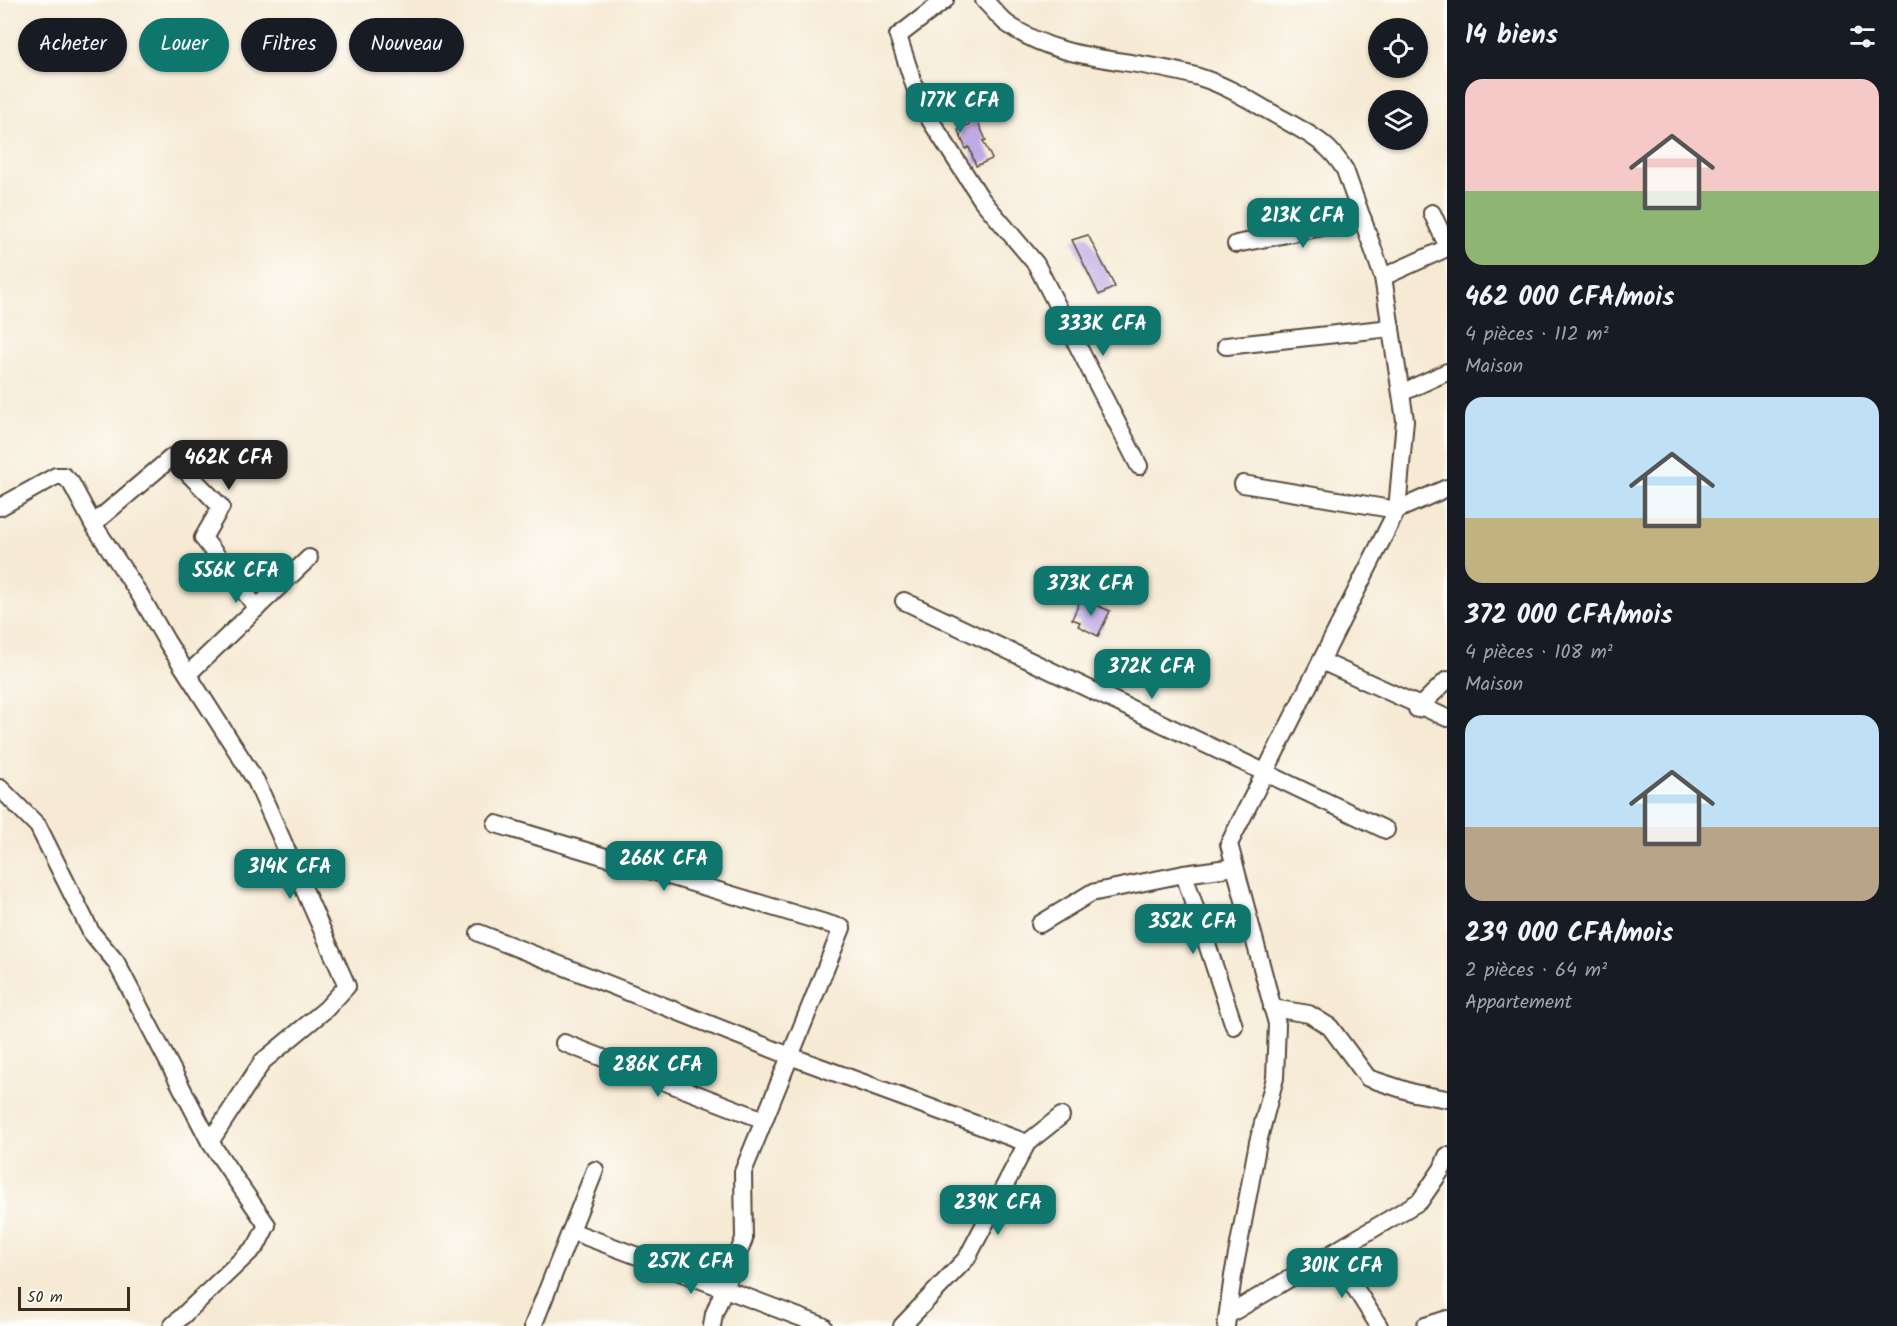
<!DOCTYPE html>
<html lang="fr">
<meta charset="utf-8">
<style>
:root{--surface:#171b24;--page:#20242c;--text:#f1f3f6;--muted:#9ea1a6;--accent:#0f766e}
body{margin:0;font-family:Kalam,sans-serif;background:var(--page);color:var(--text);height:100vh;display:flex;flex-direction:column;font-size:22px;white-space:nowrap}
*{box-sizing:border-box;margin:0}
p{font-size:20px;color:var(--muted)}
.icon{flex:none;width:33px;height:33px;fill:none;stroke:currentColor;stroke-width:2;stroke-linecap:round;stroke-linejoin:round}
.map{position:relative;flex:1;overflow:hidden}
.details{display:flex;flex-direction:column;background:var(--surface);width:450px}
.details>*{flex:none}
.banner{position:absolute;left:18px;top:18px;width:570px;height:54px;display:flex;gap:12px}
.fabs{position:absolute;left:1368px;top:18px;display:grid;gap:12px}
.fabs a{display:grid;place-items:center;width:60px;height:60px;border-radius:50%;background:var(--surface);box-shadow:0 2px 4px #0004;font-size:30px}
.scale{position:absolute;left:18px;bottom:15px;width:112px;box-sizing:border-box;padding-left:6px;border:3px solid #3b2a1e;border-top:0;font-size:16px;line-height:21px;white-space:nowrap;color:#3b2a1e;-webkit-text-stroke:4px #fdfcf7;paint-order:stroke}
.price{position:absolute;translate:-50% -51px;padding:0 14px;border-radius:12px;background:var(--accent);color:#fff;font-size:20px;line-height:39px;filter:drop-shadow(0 2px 3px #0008)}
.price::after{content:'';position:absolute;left:50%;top:36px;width:18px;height:14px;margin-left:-9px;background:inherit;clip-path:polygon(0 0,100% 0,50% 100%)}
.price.on{background:#222;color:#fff}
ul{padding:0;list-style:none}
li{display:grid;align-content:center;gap:12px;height:318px;padding:0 18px}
li span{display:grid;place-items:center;height:186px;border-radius:18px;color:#555}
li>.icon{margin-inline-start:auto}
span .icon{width:108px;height:108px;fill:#fffc;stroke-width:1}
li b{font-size:26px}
h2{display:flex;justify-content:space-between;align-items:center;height:72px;padding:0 18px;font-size:26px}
.pill{padding:0 21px;border-radius:27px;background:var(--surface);box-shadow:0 2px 4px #0004;font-size:21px;line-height:54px}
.pill.on{background:var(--accent);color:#fff}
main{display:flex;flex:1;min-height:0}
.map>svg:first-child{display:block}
.building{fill:#beabe3}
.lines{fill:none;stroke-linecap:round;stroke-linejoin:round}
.minor-casing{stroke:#574739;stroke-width:20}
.minor{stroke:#fff;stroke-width:16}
</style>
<main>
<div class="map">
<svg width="1447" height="1326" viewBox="0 0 1447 1326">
<rect width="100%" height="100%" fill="#fdfcf7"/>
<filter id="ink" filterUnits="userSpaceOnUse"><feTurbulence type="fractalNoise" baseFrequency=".0167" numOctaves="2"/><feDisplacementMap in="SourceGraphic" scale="12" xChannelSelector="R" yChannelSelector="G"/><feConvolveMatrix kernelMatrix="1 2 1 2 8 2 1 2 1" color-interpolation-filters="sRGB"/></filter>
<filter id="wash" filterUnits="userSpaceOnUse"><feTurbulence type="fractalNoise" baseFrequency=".008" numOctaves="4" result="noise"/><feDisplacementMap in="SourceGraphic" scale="24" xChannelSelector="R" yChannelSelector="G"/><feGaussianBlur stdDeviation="1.35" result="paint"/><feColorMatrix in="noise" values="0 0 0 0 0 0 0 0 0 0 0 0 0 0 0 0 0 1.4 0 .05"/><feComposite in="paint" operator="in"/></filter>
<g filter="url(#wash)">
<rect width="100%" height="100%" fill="#f6ead4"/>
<g id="blocks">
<g class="building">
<path d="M977,120L986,140L983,141L992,159L976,166L969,147L966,149L958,130Z"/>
<path d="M1088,235L1115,287L1099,295L1072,240Z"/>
<path d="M1081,599L1110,611L1098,636L1078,626L1080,622L1072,619Z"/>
</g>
</g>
</g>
<g filter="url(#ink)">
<use href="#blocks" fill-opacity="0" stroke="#574739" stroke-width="1.5"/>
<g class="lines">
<g class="minor-casing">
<g id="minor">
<path d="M945,0L898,36L921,106L982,200L1036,264L1139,466"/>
<path d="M984,0C991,7 998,16 1006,23C1063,65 1137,57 1202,78C1230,87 1257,105 1283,119C1309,134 1329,143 1345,170L1383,277L1405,420L1397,510L1229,844L1277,1024L1275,1078L1258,1142L1233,1276L1226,1326"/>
<path d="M1432,213L1447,245"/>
<path d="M1236,244L1363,219"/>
<path d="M1383,277L1447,248"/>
<path d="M1226,346L1391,328"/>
<path d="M1401,393L1447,372"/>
<path d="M1243,484L1397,510L1447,488"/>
<path d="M0,507L56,476H64L71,483L93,524L140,595L167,642L256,781L347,986L326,1009L263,1061L210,1142L267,1225L257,1245L172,1326"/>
<path d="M93,524L172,457L221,507L203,538L257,608"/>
<path d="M904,601L1386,830"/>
<path d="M1321,661L1447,718"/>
<path d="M188,674L309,558"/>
<path d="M1417,709L1447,680"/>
<path d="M0,788L38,826L91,932L116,962L210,1142"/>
<path d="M496,824L842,928L743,1172L744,1239L714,1314L712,1326"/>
<path d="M1184,874L1234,1026"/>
<path d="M1040,924L1091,893L1184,874L1235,867"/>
<path d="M479,933L790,1056L1027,1143"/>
<path d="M1272,1008L1309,1014L1330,1027L1368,1078L1414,1093L1447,1099"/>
<path d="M564,1043L764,1120"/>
<path d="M571,1231L823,1326"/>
<path d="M1333,1253L1379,1326"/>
<path d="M1228,1315L1420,1201L1442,1169L1447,1156"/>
<path d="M533,1326L595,1170"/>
<path d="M902,1326L967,1258L1027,1143L1061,1116"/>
<path d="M1425,1326L1447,1319"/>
</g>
</g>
<use href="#minor" class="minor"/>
</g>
</g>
</svg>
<div class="fabs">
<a><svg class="icon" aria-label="locate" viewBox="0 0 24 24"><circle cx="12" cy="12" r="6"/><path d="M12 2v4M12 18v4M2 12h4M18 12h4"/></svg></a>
<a><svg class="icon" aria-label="layers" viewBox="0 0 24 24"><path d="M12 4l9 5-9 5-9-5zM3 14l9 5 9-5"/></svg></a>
</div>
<div class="scale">50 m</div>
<b class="price" style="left:960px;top:134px">177K CFA</b>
<b class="price" style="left:1303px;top:249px">213K CFA</b>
<b class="price" style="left:1103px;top:357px">333K CFA</b>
<b class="price on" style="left:229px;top:491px">462K CFA</b>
<b class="price" style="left:236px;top:604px">556K CFA</b>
<b class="price" style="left:1091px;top:617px">373K CFA</b>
<b class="price" style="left:1152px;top:700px">372K CFA</b>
<b class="price" style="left:664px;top:892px">266K CFA</b>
<b class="price" style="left:290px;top:900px">314K CFA</b>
<b class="price" style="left:1193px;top:955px">352K CFA</b>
<b class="price" style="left:658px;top:1098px">286K CFA</b>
<b class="price" style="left:998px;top:1236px">239K CFA</b>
<b class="price" style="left:691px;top:1295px">257K CFA</b>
<b class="price" style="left:1342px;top:1299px">301K CFA</b>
<div class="banner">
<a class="pill">Acheter</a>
<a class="pill on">Louer</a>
<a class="pill">Filtres</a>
<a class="pill">Nouveau</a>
</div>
</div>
<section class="details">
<h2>14 biens<svg class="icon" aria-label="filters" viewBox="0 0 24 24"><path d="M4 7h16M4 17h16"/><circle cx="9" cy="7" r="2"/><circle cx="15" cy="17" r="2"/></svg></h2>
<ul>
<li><span style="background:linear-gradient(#f6c9c9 60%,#8fb573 0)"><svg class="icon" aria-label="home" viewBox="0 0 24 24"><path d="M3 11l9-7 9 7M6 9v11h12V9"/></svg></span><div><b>462 000 CFA/mois</b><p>4 pièces · 112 m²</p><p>Maison</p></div></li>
<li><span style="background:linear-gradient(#bfe0f5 65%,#c2b280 0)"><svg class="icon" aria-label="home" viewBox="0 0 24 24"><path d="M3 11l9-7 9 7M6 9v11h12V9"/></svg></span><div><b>372 000 CFA/mois</b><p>4 pièces · 108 m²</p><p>Maison</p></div></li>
<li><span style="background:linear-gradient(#bfe0f5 60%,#b9a48a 0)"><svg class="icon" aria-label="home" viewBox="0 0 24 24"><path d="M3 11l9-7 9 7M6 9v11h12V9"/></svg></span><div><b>239 000 CFA/mois</b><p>2 pièces · 64 m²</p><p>Appartement</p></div></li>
</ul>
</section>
</main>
